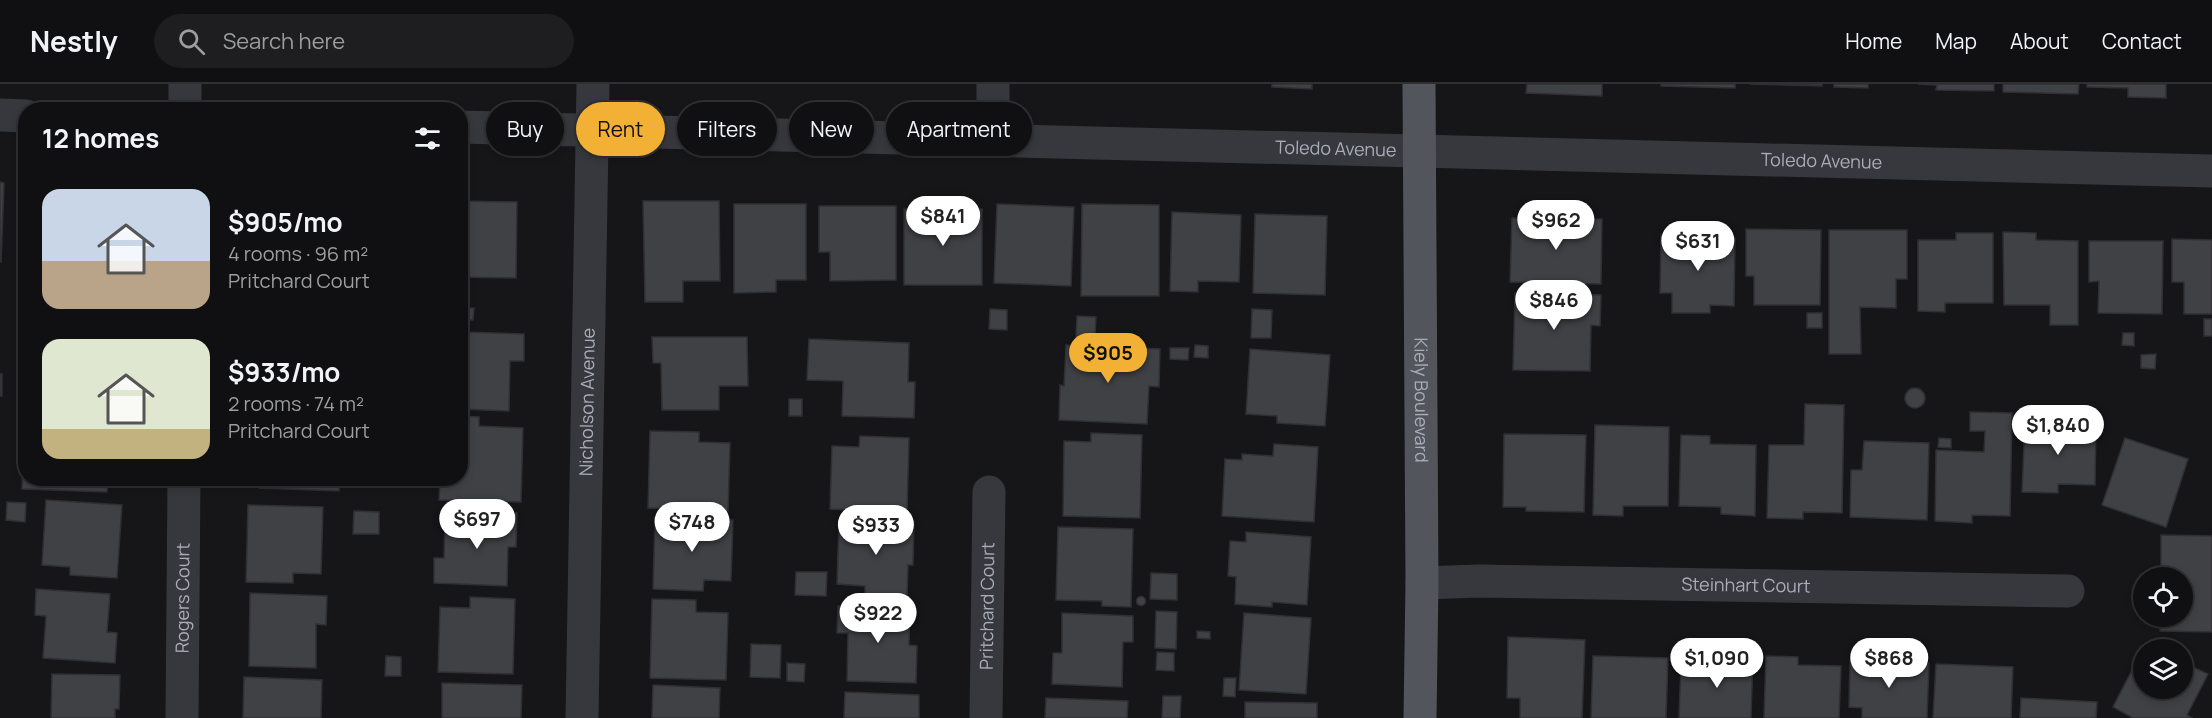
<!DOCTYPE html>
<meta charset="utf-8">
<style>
:root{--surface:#101012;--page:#1e1e20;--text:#f1f3f6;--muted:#9c9d9f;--line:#303032;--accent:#f2b134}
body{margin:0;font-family:Manrope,sans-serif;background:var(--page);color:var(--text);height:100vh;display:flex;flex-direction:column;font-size:22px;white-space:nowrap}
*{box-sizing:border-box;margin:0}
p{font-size:20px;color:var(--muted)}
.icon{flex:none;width:33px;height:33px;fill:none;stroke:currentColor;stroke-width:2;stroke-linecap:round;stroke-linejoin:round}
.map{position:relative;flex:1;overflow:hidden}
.details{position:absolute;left:18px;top:18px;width:450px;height:384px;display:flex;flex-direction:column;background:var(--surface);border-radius:24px;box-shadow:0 3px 9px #0003,0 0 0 2px var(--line)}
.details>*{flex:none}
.banner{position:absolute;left:486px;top:18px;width:570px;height:54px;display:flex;gap:12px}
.buttons{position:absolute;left:2133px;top:483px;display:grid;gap:12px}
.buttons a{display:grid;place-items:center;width:60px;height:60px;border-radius:50%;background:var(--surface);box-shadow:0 3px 9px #0003,0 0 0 2px var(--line);font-size:30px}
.price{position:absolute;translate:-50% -51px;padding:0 14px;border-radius:21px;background:#fff;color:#222;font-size:20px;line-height:39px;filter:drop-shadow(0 2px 3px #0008)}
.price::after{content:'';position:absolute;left:50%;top:36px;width:18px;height:14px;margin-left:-9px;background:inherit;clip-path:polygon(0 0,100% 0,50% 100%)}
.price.current{background:var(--accent);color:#111}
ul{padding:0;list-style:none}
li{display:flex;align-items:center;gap:18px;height:150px;padding:0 24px}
li span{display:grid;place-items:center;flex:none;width:168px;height:120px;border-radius:18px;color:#555}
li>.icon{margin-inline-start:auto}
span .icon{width:72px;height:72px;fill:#fffc;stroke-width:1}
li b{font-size:26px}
h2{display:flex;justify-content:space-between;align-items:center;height:72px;padding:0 24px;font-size:26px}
.chip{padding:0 21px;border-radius:27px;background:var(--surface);box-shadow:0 3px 9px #0003,0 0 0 2px var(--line);font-size:21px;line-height:54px}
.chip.current{background:var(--accent);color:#111}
header{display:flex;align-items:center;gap:36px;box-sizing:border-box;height:84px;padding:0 30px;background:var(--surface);border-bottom:2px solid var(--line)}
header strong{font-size:28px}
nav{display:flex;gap:33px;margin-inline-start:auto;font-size:21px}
.search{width:420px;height:54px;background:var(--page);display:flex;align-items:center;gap:15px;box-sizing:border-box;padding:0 21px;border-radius:33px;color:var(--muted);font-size:22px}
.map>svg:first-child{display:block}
.building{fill:#404145;stroke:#303034;stroke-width:1.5}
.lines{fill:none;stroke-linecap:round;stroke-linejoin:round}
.minor{stroke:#37383d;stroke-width:33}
.major{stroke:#53555c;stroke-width:33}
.labels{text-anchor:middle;stroke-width:4.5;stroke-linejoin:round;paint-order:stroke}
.street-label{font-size:18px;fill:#a8adb8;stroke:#111113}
</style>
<header>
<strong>Nestly</strong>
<div class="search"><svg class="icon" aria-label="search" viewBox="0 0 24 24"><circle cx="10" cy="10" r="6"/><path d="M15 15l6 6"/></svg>Search here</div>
<nav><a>Home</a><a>Map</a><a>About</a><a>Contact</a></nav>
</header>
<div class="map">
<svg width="2212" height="634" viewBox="0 0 2212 634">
<rect width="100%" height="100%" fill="#161618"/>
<g class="building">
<path d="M1272,0H1312V5L1272,3Z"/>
<path d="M1527,0H1602V12L1526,9Z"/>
<path d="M1661,0H1735V4L1661,2Z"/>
<path d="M1750,0H1822V2Z"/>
<path d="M1834,0H1868V4L1834,3Z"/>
<path d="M1918,0H1994V7L1936,6L1937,1Z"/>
<path d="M2003,0H2079L2078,10L2003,8Z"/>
<path d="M2087,0H2166V14L2128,13V4L2087,3Z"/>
<path d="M20,97H26V142H19Z"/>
<path d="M0,98L4,99L1,178H0Z"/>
<path d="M460,117L517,118L516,194L460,193Z"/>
<path d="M643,117H719L720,197H683V218H645Z"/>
<path d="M734,120H806V196H776V208L734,209Z"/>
<path d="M997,120L1074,123L1071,202L994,199Z"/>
<path d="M1082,120L1159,121V212H1081Z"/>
<path d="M819,122H896V196L830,197V168H819Z"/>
<rect x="904" y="125" width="78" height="76"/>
<path d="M1172,128L1241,131L1239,198L1198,197V208L1170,207Z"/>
<path d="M1255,130L1327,132L1325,211L1253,209Z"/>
<path d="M1512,134L1602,135L1601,200L1510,198Z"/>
<path d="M1746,145L1821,146L1820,221H1754V192H1746Z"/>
<path d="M1829,146H1907V195H1896V224L1860,223L1861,270H1829Z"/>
<path d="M2003,148L2036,149V156L2078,157V241H2050V221H2004Z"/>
<path d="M1956,149H1993V219H1945V228L1918,227V156H1956Z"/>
<path d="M1661,151L1735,154L1734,222L1710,221V229H1672V209H1660Z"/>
<path d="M2172,155L2212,156V230H2184V198H2172Z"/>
<path d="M2089,157H2163L2162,230L2098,229L2099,197L2089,198Z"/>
<path d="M1515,209L1601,211L1600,242L1591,241L1590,287L1513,286Z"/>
<path d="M460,224H474L473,236H460Z"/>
<path d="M990,225L1007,226V246L989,245Z"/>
<path d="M1252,225L1272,226L1271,254H1251Z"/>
<rect x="1807" y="229" width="15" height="15"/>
<path d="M1077,232L1096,233L1095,254L1076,253Z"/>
<rect x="2204" y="235" width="8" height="17"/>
<path d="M460,248L524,250V277H510L509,327L460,325Z"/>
<path d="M2123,249H2134V262L2122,261Z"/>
<path d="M17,251L26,252V287H17Z"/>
<path d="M652,253H747L748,302H719V326H662L661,279H653Z"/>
<path d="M809,255L909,259L908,298H915L914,334L842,332L843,297L807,296Z"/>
<path d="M1066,261L1160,265L1159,303L1149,302L1147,340L1059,336L1060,301L1064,302Z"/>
<path d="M1195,261L1208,262V274L1194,273Z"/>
<path d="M1170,264H1189L1188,276L1170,275Z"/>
<path d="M1250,265L1330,271L1325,342L1277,339V332L1246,330Z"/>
<path d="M2156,270L2155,285L2141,284V271Z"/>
<rect x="0" y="290" width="2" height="22"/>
<circle cx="1915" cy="314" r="10"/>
<rect x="789" y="315" width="13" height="17"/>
<path d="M1805,320L1844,321L1842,429L1803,428V435L1767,434L1769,361H1804Z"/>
<path d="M1970,328L2012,329L2010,432L1972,431V439L1935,437L1936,366L1984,368L1985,347H1970Z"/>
<path d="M460,332L479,333V342L523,344L521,418L439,416L440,394H460Z"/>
<path d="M24,335H26V394H108L107,408L22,405Z"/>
<path d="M2025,339L2096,341L2095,401L2058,400V409L2022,408Z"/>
<path d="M1595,341L1669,343L1668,422H1623V432L1593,431Z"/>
<path d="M650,347L699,348V358L730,359L728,427L648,424Z"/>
<path d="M1091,349L1142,351L1140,434L1063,432L1064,357L1091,358Z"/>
<path d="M1504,350L1586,351L1584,428L1526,427V423H1503Z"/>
<path d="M1681,351L1710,352V360L1756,361L1755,432L1721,430V423L1679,422Z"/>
<path d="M860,352L909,354L907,428L830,425L832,362L859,363Z"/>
<path d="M1939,354L1951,355V364L1938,363Z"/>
<path d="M2125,354L2188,375L2166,443L2102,421Z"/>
<path d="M1864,357L1929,359L1927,436L1850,433L1851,386H1862Z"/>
<path d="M1274,360L1318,363L1314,438L1222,432L1225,375L1242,376V370L1273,372Z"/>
<path d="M259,394H340L339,407L259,404Z"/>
<path d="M46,416L122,421L117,494L70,491V483L42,481Z"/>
<path d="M7,418L26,419L25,438L6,436Z"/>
<path d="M248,421L323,423L321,490L293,489V499L246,498Z"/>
<path d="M354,427L379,428V450H353Z"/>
<path d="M498,428L517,429L516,463H508L507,502L434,499V474H444L445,432L498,433Z"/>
<path d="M655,433L733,436L731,497L704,496L703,507L653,505Z"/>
<path d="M839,436L914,438L913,481H908L907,513L865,512V502L837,500Z"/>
<path d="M1058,443L1133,445L1131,523L1102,522V517L1056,516Z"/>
<path d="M1246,448L1311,453L1307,521L1272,518V523L1235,520L1236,493L1228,492L1230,457L1246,458Z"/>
<path d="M2161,451L2212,452V548L2160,547V532H2182V494H2161Z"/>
<path d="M796,488H827L826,512L795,511Z"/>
<path d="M1151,489L1177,490V516L1150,515Z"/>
<path d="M36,505L110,510L107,548L117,549L115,579L43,574L46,532L35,531Z"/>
<path d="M250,509L327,512L326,541L316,540V584L249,582Z"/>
<circle cx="1141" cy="517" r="4.5"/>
<path d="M470,513L515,515L513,590L438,588L440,523L470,524Z"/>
<path d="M652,515L696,516V528L728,529L726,596L650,594Z"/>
<path d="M838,522L910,524L909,561L917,562L916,599L847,597L848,549H837Z"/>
<path d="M1156,527L1177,528L1176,565L1155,564Z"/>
<path d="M1062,529L1133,532V558H1123L1122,603L1052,600L1053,569H1062Z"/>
<path d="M1244,529L1311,534L1306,610L1239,606Z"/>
<path d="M1197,547L1210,548V555L1197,554Z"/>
<path d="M1508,553L1585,556L1582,634H1520V614H1507Z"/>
<path d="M2146,559L2159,566H2144V604H2182V578L2208,590L2187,631L2192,634H2133L2113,623Z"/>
<path d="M751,560L781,561L780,594L750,593Z"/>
<path d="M1157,568L1174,569V587L1156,586Z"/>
<path d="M1719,571L1753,572L1751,634H1679L1681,580L1719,582Z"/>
<path d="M386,572L401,573V592H385Z"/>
<path d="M1593,572L1668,574L1666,634H1591Z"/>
<path d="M1766,572L1798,573V581L1841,582L1839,634H1764Z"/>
<path d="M1850,576L1929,579L1927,634H1862V624L1849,623Z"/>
<path d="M787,579L805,580L804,598L787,597Z"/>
<path d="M1936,580L2013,583L2011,634H1933Z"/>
<path d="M52,590L120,591L119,625H115V634H51Z"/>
<path d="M244,593L322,596L321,634H243Z"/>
<path d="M1224,594H1236L1235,613L1223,612Z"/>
<path d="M442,599L522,601L521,634H442Z"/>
<path d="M653,601L720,604L719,634H652Z"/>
<path d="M845,608L919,611V634H844Z"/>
<path d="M1163,612H1181L1180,634H1162Z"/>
<path d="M1046,614L1128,617L1127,634H1045Z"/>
<path d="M2021,614L2097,618L2096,634H2020Z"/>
<path d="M1245,618L1317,619V634H1245Z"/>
</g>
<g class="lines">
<g class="minor">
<path d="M993,0V56"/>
<path d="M185,26V0"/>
<path d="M0,31L26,32"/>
<path id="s1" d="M460,43L2212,87"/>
<path id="s2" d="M1422,499L1479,497L2068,507"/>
<path id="s3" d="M182,634L184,394"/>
<path id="s4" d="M582,634L593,0"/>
<path id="s5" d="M986,634L989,408"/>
</g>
<path class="major" id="s6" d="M1419,0L1422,499L1420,634"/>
</g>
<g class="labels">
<g class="street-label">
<text dy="6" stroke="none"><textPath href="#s1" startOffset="876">Toledo Avenue</textPath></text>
<text dy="6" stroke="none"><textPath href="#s1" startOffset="1362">Toledo Avenue</textPath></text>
<text dy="6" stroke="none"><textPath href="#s4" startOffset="316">Nicholson Avenue</textPath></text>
<text dy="6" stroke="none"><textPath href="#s6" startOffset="316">Kiely Boulevard</textPath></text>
<text dy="6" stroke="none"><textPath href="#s2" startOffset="324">Steinhart Court</textPath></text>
<text dy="6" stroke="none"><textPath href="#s3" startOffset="120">Rogers Court</textPath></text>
<text dy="6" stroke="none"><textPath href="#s5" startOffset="112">Pritchard Court</textPath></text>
</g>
</g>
</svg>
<div class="buttons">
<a><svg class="icon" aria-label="locate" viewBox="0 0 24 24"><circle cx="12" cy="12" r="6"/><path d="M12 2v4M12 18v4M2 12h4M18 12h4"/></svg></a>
<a><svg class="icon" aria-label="layers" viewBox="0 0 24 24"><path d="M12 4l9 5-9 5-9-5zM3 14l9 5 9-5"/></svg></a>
</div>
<b class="price" style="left:943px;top:163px">$841</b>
<b class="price" style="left:1556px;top:167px">$962</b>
<b class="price" style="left:1698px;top:188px">$631</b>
<b class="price" style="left:1554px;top:247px">$846</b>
<b class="price current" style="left:1108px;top:300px">$905</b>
<b class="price" style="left:2058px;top:372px">$1,840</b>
<b class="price" style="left:477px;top:466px">$697</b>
<b class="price" style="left:692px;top:469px">$748</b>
<b class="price" style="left:876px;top:472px">$933</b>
<b class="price" style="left:878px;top:560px">$922</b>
<b class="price" style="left:1717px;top:605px">$1,090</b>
<b class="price" style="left:1889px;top:605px">$868</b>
<div class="banner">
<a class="chip">Buy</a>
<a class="chip current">Rent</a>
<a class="chip">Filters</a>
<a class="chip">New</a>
<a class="chip">Apartment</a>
</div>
<section class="details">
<h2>12 homes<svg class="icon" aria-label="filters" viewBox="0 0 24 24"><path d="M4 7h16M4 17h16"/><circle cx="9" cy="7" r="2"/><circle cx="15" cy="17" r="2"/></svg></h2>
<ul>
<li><span style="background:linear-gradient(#c9d6e8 60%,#b9a48a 0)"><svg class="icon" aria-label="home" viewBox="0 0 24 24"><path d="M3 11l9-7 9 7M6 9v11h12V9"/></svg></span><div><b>$905/mo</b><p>4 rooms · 96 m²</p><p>Pritchard Court</p></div></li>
<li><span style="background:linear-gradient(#dfe7d0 75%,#c2b280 0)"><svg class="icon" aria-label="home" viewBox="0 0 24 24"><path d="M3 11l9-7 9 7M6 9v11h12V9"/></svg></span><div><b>$933/mo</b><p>2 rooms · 74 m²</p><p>Pritchard Court</p></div></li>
</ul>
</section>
</div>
